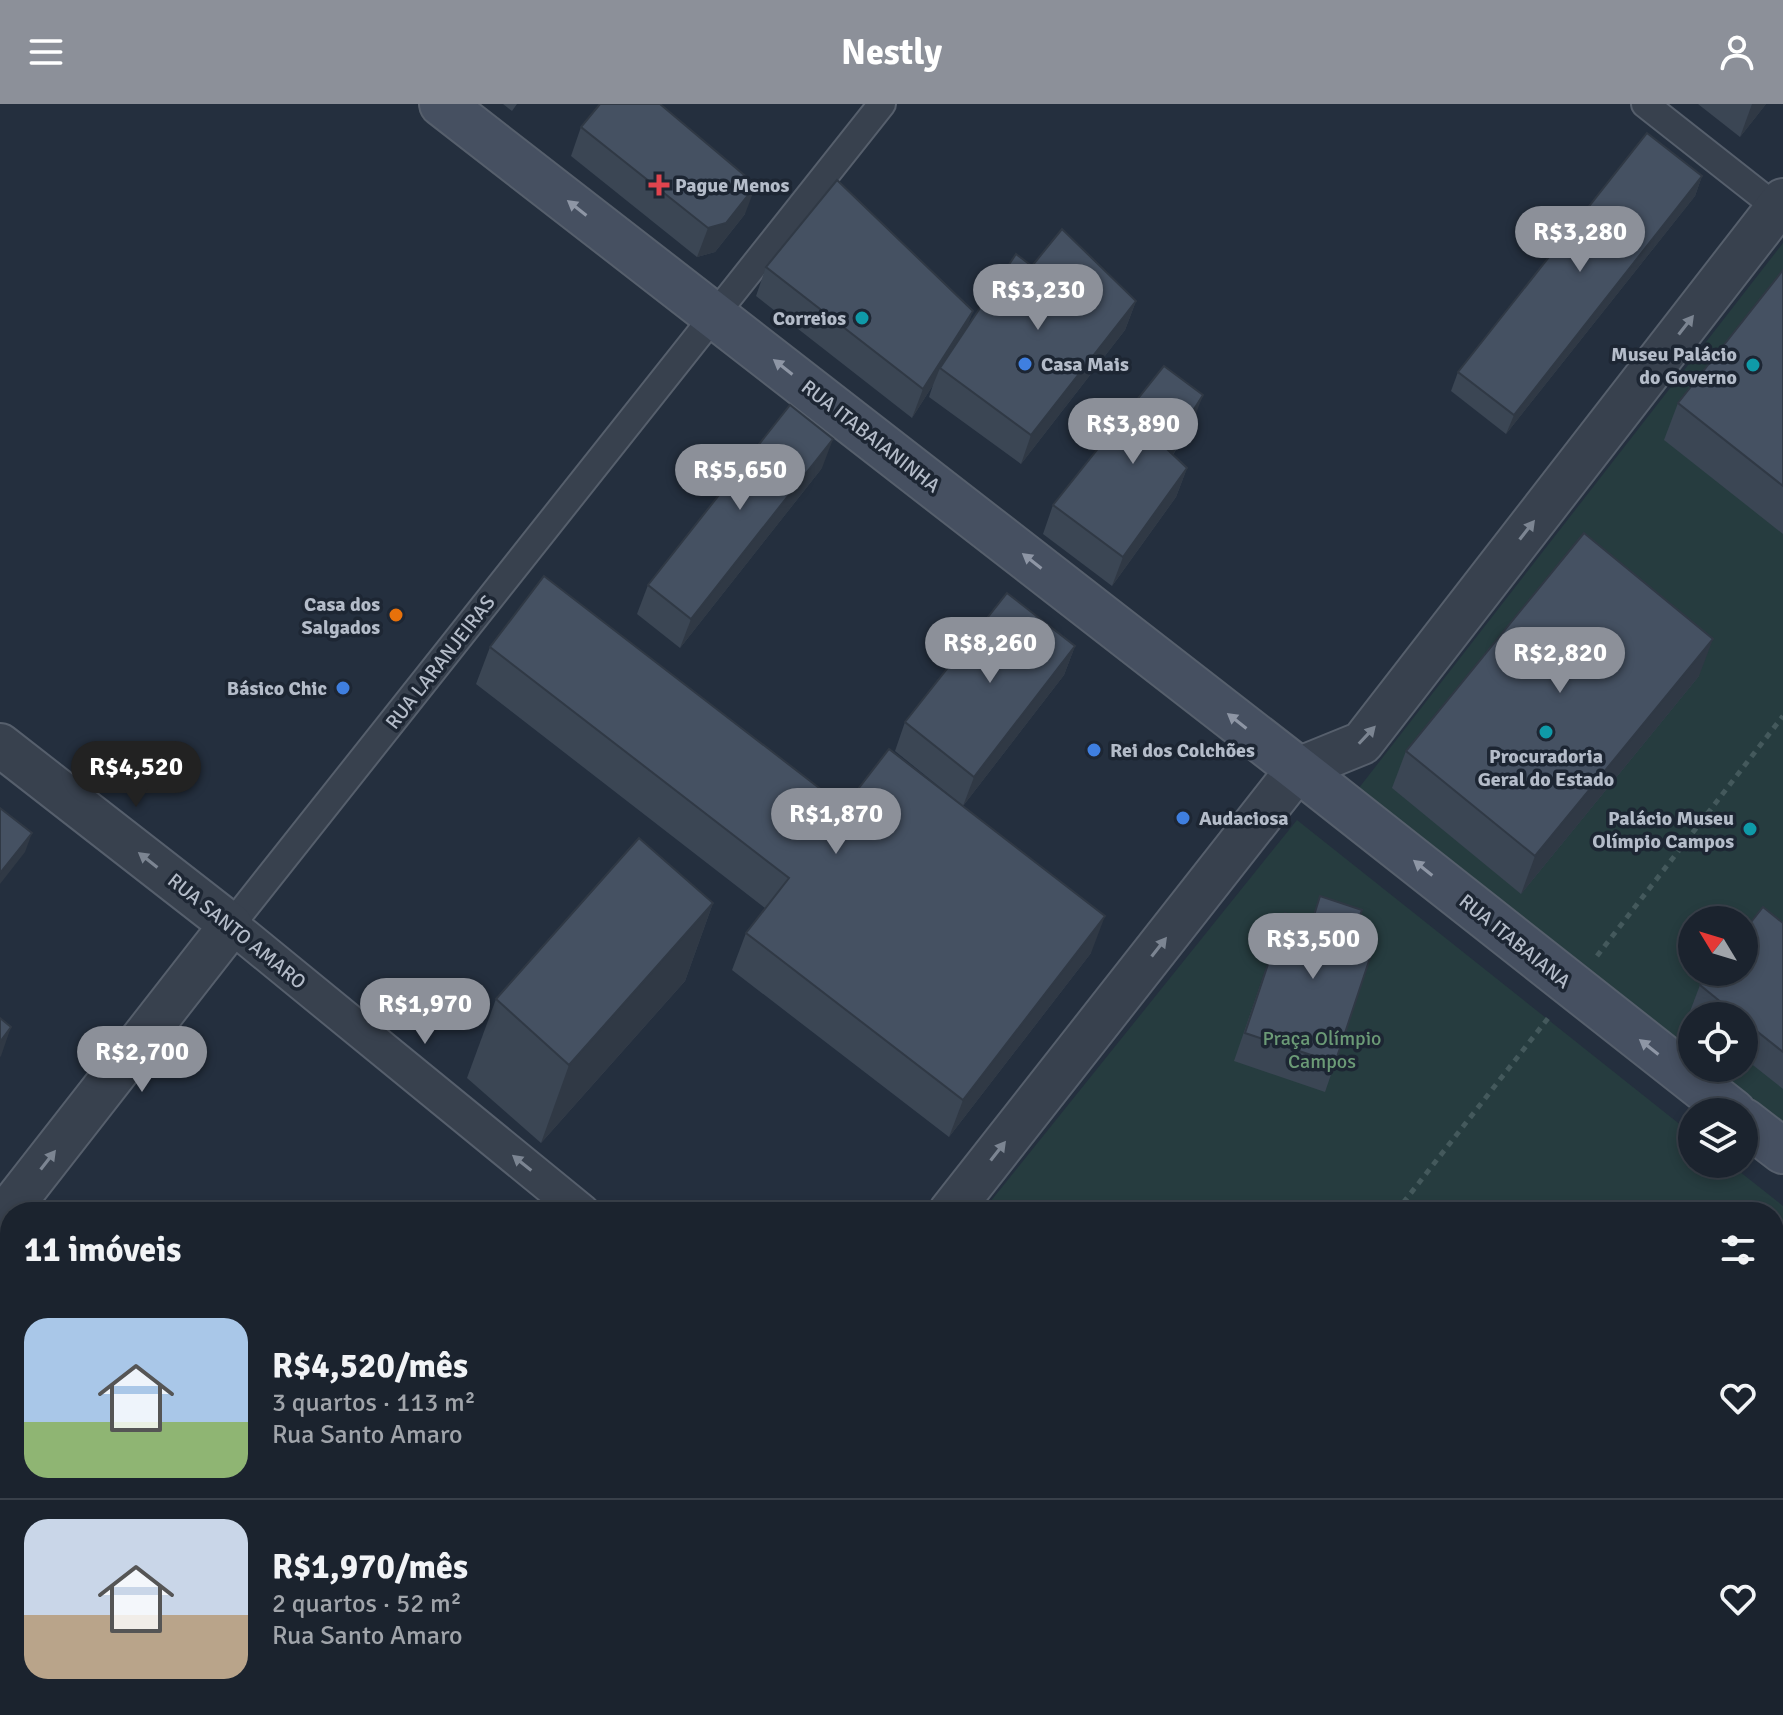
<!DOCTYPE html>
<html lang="pt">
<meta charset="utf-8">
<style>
:root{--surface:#1b232e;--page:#282f3a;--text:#f1f3f6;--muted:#a0a4aa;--line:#39404a;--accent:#8c9099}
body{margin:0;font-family:Signika,sans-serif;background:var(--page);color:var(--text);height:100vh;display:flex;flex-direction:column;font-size:30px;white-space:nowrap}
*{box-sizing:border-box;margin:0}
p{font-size:26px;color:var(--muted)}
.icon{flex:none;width:44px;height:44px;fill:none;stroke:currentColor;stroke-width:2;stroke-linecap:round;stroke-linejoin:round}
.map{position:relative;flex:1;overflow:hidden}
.sheet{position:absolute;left:0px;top:1098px;width:1784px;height:514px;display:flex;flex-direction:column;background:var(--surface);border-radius:32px 32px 0 0;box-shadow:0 4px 12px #0003,0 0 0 2px var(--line)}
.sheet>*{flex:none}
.needle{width:52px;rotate:308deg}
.tools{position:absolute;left:1678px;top:802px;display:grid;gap:16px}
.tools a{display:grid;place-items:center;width:80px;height:80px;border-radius:50%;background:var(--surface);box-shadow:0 4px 12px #0003,0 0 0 2px var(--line);font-size:40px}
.price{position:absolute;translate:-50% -68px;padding:0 18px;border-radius:28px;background:var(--accent);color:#fff;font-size:26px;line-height:52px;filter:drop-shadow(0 2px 4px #0008)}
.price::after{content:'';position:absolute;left:50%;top:48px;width:24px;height:18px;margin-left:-12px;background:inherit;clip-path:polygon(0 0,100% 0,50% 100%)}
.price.selected{background:#222;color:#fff}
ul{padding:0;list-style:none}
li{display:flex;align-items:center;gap:24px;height:200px;padding:0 24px}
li+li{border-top:2px solid var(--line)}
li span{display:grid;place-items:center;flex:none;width:224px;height:160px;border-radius:24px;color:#555}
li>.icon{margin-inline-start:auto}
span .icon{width:96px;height:96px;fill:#fffc;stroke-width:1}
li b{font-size:34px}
h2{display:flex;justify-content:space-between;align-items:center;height:96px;padding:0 24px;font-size:34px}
header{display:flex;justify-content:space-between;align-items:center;height:104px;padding:0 24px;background:var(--accent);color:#fff;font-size:36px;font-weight:700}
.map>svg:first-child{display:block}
.green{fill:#263c3f;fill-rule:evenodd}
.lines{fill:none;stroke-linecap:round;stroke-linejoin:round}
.pedestrian-casing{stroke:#565f6c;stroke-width:30}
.minor-casing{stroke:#565f6c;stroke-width:38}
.tertiary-casing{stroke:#565f6c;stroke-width:46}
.secondary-casing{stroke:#565f6c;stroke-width:48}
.path{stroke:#44595c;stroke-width:5;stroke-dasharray:6 6;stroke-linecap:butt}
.pedestrian{stroke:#38414e;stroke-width:26}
.minor{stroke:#38414e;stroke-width:34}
.tertiary{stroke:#38414e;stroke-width:42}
.secondary{stroke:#465061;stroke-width:44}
.wall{fill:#3b4654}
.shaded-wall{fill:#303945}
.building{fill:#455162;stroke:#303945;stroke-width:2}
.oneway{fill:#8e96a5}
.oneway2{fill:#7c8592}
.health-dot{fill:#e0444e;stroke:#1d2633;stroke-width:3}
.culture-dot{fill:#0f9aa8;stroke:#1d2633;stroke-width:3}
.shop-dot{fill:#3f7fe0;stroke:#1d2633;stroke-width:3}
.food-dot{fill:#e8710a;stroke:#1d2633;stroke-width:3}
.labels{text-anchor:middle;stroke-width:7;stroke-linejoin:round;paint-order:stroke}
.poi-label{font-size:20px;font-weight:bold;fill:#b4bcc9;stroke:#1d2633;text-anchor:end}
.street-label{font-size:20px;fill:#b4bcc9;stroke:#1d2633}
.park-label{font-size:20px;fill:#6b9a76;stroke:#1d2633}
</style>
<header><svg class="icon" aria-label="menu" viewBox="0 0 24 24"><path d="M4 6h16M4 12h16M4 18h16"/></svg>Nestly<svg class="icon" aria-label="person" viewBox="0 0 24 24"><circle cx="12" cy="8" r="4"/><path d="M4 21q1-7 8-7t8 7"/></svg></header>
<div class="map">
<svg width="1783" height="1611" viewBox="0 0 1783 1611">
<rect width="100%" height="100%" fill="#242f3e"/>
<g class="green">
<path d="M1783,139V1021L1709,964H1744V912H1692V951L1355,689ZM1692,816H1744V868H1692Z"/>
<path d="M1297,716L1692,1030V1060H1730L1783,1102V1176L1774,1188V1108H982Z"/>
<path d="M587,1602H1465L1459,1611H580Z"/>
</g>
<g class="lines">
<g class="pedestrian-casing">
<g id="pedestrian">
<path d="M1645,0L1777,104"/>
<path d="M231,821L882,0"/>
</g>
</g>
<g class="minor-casing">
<g id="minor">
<path d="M231,821L582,1108"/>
<path d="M1774,1242L1783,1231"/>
<path d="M0,1581L10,1589"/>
<path d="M26,1602L37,1611"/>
<path d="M1497,1611L1504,1602"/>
</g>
</g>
<g class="tertiary-casing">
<g id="tertiary">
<path d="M0,641L231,821L0,1117"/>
<path d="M950,1108L1298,665L1362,639L1783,96"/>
<path d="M555,1611L562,1602"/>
</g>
</g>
<g class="secondary-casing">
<g id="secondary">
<path d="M442,0L1298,665L1733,1008"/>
<path d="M1744,1017L1783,1047"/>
</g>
</g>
<g class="path">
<path d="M1597,852L1783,612"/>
<path d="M1396,1108L1549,913"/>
<path d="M801,1611L808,1602"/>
<path d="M1179,1611L1186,1602"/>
</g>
<use href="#pedestrian" class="pedestrian"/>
<use href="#minor" class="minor"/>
<use href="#tertiary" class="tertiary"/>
<use href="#secondary" class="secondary"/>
</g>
<g class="wall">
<path d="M503,0H517L512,7Z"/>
<path d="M1698,0H1766L1740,33Z"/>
<path d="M581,23L745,110L715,148L697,153L571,52Z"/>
<path d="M1702,72L1695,92L1506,330L1451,287L1458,268Z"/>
<path d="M1032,162L1136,197L1125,226L1021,360L929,293L933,281L912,314L756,192L766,163L968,221Z"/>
<path d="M1783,166V430L1664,336L1678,299Z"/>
<path d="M1192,320L1173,351L1187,364L1176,393L1112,482L1043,430L1053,401Z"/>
<path d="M822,364L680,544L637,510L648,481Z"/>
<path d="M1075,542L1064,571L963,702L895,647L905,618Z"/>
<path d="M490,543L844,703L1091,849L949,1033L732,866L746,829L765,804L476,580Z"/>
<path d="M1699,572L1521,790L1392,684L1406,647Z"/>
<path d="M1320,792L1354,829L1335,959L1325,988L1234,957L1285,809L1311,817Z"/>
<path d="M713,799L685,877L541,1039L467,974L496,895Z"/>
<path d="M1783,819V985L1744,954V912H1692L1689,910L1700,881Z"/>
</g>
<g class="shaded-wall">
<path d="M1752,0H1766L1740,33Z"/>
<path d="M1702,72L1695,92L1506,330L1514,311Z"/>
<path d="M756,81L745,110L715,148L697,153L708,124Z"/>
<path d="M1136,197L1125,226L1021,360L1031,331Z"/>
<path d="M973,207L963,236L940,264L933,281L912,314L923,285Z"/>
<path d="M1203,291L1192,320L1157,375L1168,346Z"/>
<path d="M833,335L822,364L680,544L691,515Z"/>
<path d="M1187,364L1176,393L1112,482L1123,453Z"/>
<path d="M1713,535L1699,572L1521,790L1535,752Z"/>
<path d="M1075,542L1064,571L963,702L974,673Z"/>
<path d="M32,729L25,748L0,780V769Z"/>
<path d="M713,799L685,877L541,1039L569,961Z"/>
<path d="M1105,812L1091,849L949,1033L963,996Z"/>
<path d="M11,923L1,952L0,953V938Z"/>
<path d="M1783,1444V1459L1774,1471V1457Z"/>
<path d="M384,1602H385L382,1611H377Z"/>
<path d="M1074,1602H1090L1083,1611H1067Z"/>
</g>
<g class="building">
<path d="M600,0H660L756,81L726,119L708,124L581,23Z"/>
<path d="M1647,29L1702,72L1514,311L1458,268Z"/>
<path d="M837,76L973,207L923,285L766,163Z"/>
<path d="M1062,125L1136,197L1031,331L940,264L1016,150L1032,162Z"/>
<path d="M1783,166V382L1678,299Z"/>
<path d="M1164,262L1203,291L1168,346L1187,364L1123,453L1053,401Z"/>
<path d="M790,301L833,335L691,515L648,481Z"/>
<path d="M1584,429L1713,535L1535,752L1406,647Z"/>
<path d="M544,472L844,703L889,645L1105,812L963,996L746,829L789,774L490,543Z"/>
<path d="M1007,489L1075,542L974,673L905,618Z"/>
<path d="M0,704L32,729L0,769Z"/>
<path d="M639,734L713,799L569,961L496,895Z"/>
<path d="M1320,792L1362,806L1354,829L1376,836L1335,959L1245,929L1285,809L1312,818Z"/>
<path d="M1763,803L1783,819V948L1744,917V912H1738L1700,881L1710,868H1744V827Z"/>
<path d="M0,914L11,923L0,938Z"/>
<path d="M1775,1309L1783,1315V1444L1775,1454L1774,1453V1311Z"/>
<path d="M207,1602H384L377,1611H200Z"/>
<path d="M931,1602H1074L1067,1611H932L927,1607Z"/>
</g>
<defs><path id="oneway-solid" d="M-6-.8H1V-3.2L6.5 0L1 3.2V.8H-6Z" transform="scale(2)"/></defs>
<g class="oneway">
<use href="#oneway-solid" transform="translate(577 104) rotate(-142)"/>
<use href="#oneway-solid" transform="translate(783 263) rotate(-142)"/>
<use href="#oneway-solid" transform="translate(1032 457) rotate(-142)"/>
<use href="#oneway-solid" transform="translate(1237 617) rotate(-142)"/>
<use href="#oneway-solid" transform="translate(1423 764) rotate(-141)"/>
<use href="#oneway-solid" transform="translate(1649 943) rotate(-142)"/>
</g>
<g class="oneway2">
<use href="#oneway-solid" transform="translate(1686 221) rotate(-52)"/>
<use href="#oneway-solid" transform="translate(1527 426) rotate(-52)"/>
<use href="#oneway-solid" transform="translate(1367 631) rotate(-47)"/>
<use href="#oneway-solid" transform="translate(148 756) rotate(-142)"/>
<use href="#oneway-solid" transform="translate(1159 843) rotate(-52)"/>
<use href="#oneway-solid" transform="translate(998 1047) rotate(-52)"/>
<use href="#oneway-solid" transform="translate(48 1056) rotate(-52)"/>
<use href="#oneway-solid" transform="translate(522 1059) rotate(-141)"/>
</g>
<path class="health-dot" d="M655 69h8v8h8v8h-8v8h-8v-8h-8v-8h8z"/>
<g class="culture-dot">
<circle cx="862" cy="214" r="8"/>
<circle cx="1753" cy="261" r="8"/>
<circle cx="1546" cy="628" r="8"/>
<circle cx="1750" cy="725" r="8"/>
</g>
<g class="shop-dot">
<circle cx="1025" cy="260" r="8"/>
<circle cx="343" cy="584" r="8"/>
<circle cx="1094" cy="646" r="8"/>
<circle cx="1183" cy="714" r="8"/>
</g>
<circle class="food-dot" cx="396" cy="511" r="8"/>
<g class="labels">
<g class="poi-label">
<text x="675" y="88" text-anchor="start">Pague Menos</text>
<text x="846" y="221">Correios</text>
<text x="1737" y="257">Museu Palácio<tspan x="1737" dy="23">do Governo</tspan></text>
<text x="1041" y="267" text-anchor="start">Casa Mais</text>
<text x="380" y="507">Casa dos<tspan x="380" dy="23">Salgados</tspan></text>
<text x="327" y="591">Básico Chic</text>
<text x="1110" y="653" text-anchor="start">Rei dos Colchões</text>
<text x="1546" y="659" text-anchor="middle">Procuradoria<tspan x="1546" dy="23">Geral do Estado</tspan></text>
<text x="1199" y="721" text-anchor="start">Audaciosa</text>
<text x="1734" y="721">Palácio Museu<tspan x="1734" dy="23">Olímpio Campos</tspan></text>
</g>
<g class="street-label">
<text transform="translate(871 332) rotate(38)" y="7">RUA ITABAIANINHA</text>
<text transform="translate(440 558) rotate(-52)" y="7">RUA LARANJEIRAS</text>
<text transform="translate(237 827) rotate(39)" y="7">RUA SANTO AMARO</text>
<text transform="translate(1515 837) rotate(39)" y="7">RUA ITABAIANA</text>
</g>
<g class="park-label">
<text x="1322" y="941">Praça Olímpio<tspan x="1322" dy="23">Campos</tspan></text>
</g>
</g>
</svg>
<div class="tools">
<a><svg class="needle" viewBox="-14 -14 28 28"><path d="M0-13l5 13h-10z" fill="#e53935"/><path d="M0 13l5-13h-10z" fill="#a0a4aa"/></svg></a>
<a><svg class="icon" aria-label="locate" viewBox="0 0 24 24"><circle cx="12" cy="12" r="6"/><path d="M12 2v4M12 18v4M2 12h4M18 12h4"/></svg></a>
<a><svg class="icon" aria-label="layers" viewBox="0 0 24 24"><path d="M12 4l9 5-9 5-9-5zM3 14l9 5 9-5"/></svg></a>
</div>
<b class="price" style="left:1580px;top:170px">R$3,280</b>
<b class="price" style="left:1038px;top:228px">R$3,230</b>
<b class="price" style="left:1133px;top:362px">R$3,890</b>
<b class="price" style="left:740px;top:408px">R$5,650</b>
<b class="price" style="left:990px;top:581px">R$8,260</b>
<b class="price" style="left:1560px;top:591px">R$2,820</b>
<b class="price selected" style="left:136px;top:705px">R$4,520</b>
<b class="price" style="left:836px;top:752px">R$1,870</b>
<b class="price" style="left:1313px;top:877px">R$3,500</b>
<b class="price" style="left:425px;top:942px">R$1,970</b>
<b class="price" style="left:142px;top:990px">R$2,700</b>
<section class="sheet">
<h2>11 imóveis<svg class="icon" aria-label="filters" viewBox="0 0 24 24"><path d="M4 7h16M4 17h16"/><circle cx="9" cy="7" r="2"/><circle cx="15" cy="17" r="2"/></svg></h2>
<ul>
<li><span style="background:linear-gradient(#a9c7e8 65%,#8fb573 0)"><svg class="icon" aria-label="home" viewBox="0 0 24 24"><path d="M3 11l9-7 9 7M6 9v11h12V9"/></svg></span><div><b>R$4,520/mês</b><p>3 quartos · 113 m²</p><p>Rua Santo Amaro</p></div><svg class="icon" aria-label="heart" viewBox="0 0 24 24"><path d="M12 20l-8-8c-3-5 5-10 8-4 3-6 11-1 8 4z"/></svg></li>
<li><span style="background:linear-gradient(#c9d6e8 60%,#b9a48a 0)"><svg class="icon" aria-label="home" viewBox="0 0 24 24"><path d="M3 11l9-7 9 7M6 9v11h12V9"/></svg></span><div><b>R$1,970/mês</b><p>2 quartos · 52 m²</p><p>Rua Santo Amaro</p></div><svg class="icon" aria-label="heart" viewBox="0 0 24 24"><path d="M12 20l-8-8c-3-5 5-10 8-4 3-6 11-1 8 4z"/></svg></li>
</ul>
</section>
</div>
